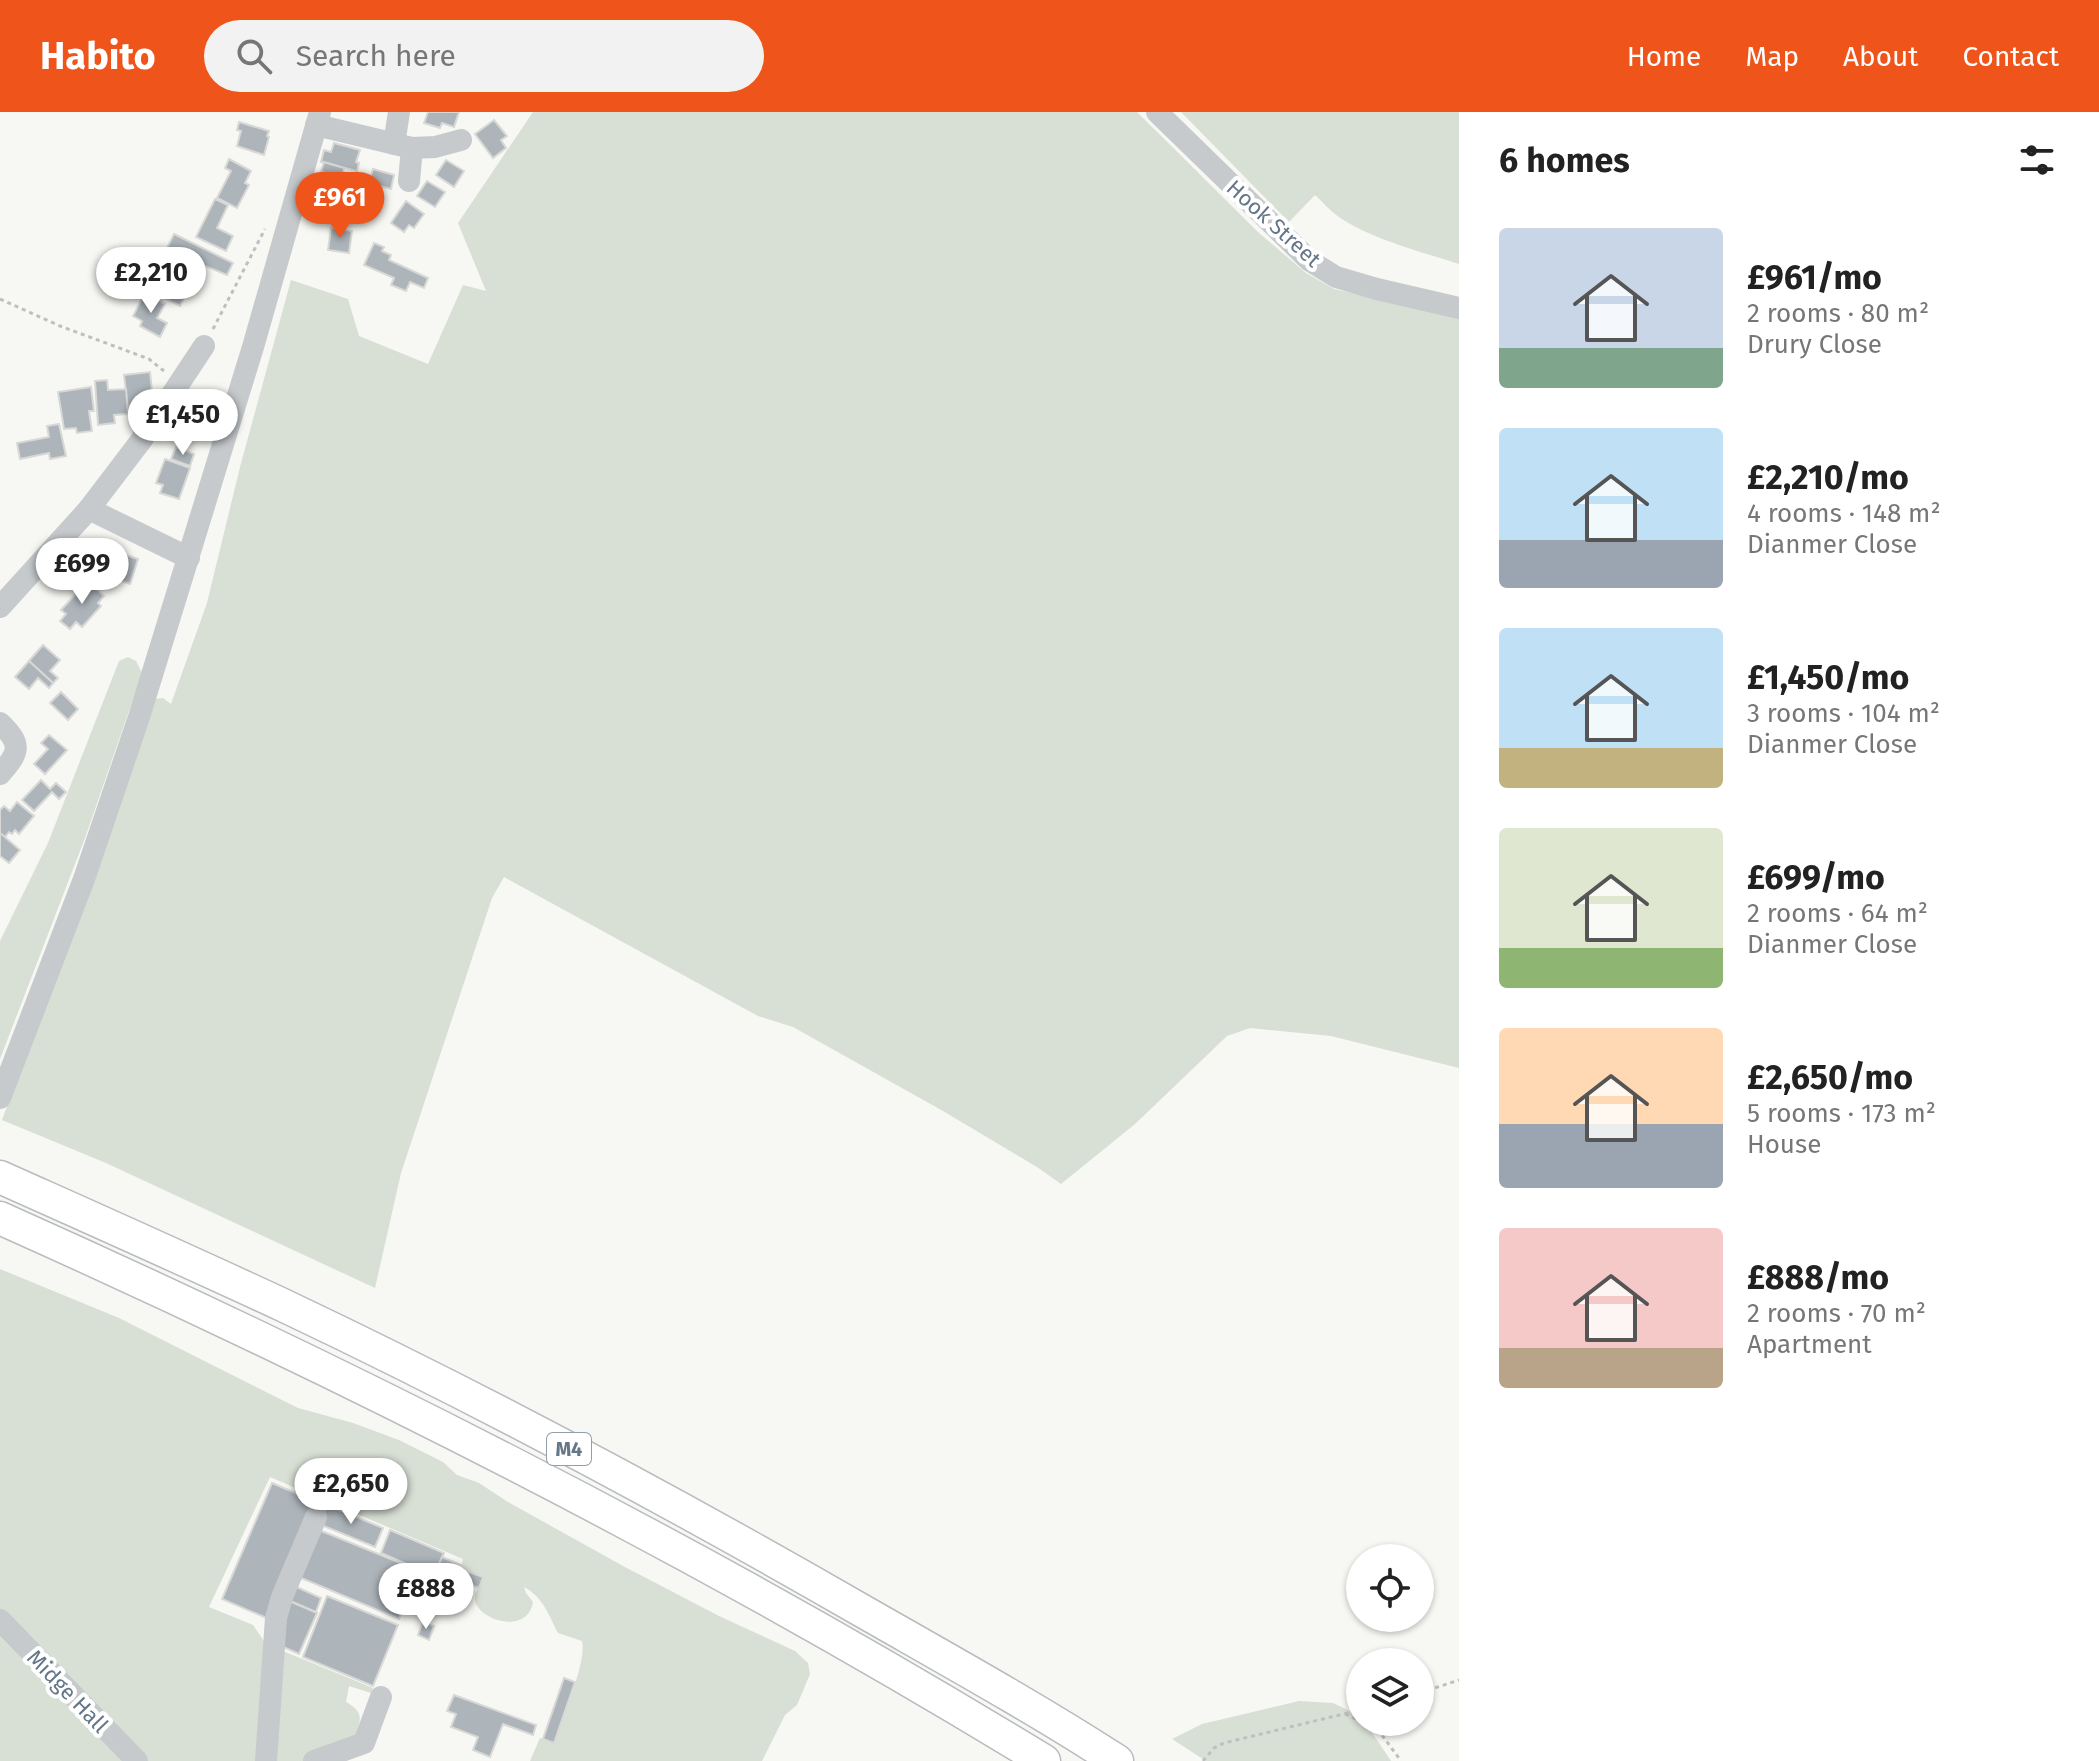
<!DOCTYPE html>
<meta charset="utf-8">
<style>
:root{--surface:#fff;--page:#f2f2f2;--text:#222;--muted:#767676;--accent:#ef551b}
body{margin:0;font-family:"Fira Sans",sans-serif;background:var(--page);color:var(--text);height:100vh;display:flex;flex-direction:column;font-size:30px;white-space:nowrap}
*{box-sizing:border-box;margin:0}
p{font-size:26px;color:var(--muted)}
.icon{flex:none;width:44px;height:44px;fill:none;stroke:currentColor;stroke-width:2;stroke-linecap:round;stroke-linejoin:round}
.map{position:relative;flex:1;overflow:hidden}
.sheet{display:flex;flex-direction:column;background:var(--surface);width:640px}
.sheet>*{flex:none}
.tools{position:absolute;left:1346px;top:1432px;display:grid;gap:16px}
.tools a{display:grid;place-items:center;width:88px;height:88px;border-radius:50%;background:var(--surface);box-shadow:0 2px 6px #0004;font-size:40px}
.price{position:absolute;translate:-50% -68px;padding:0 18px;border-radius:28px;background:#fff;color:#222;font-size:26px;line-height:52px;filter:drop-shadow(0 2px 4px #0008)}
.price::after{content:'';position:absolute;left:50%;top:48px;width:24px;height:18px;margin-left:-12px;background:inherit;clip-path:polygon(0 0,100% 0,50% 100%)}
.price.selected{background:var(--accent);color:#fff}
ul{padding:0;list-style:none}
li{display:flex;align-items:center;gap:24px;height:200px;padding:0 40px}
li span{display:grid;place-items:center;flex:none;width:224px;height:160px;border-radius:8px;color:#555}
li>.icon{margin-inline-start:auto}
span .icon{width:96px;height:96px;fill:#fffc;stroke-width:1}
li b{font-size:34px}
h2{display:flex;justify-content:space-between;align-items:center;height:96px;padding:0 40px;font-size:34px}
header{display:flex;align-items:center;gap:48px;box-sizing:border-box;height:112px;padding:0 40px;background:var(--accent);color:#fff}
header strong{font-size:38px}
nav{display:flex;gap:44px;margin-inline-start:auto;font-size:28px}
.search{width:560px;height:72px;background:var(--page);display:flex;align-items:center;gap:20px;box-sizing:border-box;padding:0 28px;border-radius:44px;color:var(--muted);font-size:30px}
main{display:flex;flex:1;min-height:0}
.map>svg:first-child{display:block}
.green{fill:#d8dfd4}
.building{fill:#adb5bb;stroke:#d8d8d6;stroke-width:2}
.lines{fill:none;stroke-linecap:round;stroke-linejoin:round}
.highway-casing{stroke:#b8bcbf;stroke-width:35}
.path{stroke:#bdc0c2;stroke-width:3;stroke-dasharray:4 4;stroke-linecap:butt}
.minor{stroke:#c6cacd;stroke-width:22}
.highway{stroke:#fff;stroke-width:32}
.labels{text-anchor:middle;stroke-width:8;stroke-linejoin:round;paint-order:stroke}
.shield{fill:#fff;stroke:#929fab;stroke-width:2}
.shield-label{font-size:20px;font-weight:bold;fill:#647687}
.street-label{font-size:22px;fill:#647687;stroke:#fff}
</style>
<header>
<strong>Habito</strong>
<div class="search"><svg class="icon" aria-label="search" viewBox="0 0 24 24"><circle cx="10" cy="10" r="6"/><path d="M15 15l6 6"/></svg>Search here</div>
<nav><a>Home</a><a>Map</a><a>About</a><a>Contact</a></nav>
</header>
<main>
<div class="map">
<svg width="1459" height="1649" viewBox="0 0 1459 1649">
<rect width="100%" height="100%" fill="#f7f7f3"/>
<g class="green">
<path d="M533,0H1137L1259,121L1306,161L1334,177L1459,204V956L1331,924L1250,916L1227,924L1135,1012L1061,1072L1037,1055L943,999L793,915L758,904L504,765L492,786L401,1061L375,1176L106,1051L2,1008L155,587L163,586L171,592L207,491L240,355L291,168L348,187L359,224L428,252L463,173L486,179L458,111Z"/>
<path d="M1181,0H1459V152C1422,140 1371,127 1339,105C1330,99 1323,90 1315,83L1289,110Z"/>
<path d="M128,545L136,549L142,561L85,726L0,947V829L48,731L119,549Z"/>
<path d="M0,1157L119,1206L298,1296L353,1311L399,1328L443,1350L457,1363L479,1371L508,1390L623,1454L719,1504L795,1539L808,1551L810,1562L797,1593L785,1603L762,1649H530L540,1626L554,1630C562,1608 587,1550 582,1529L558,1521C548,1502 544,1486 524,1475L526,1481L533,1490C527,1526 470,1506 475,1483C476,1478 481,1471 483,1466L461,1457L463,1447L270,1365L209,1495L253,1513L266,1532L262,1649H147L0,1499Z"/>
<path d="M0,1522L130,1649H0Z"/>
<path d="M283,1539L373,1576L371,1581L349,1574L346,1590C364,1600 361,1607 356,1624L307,1649H273Z"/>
<path d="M1299,1589L1333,1591L1360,1604V1610H1365L1391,1649H1206L1172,1627L1202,1612Z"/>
</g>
<g class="building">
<path d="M428,0H459L454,15L442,11L440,16L424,11Z"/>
<path d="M494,8L507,24L501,28L506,36L493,46L475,22Z"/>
<path d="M239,10L269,19L267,24L269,25L264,43L237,34L241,19L237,18Z"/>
<path d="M334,31L360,38L356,50L359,51L357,59L321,50L324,38L331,40Z"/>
<path d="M229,47L251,59L245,71L249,73L237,96L217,86L231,59L225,56Z"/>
<path d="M446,48L464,59L454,75L436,63Z"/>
<path d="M324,50L344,56L342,66L321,60Z"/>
<path d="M373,57L394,63L391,77L369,71Z"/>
<path d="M321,60L350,68L347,78L318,70Z"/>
<path d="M316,69L340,77L337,89L312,82Z"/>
<path d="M427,69L445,80L435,95L417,84Z"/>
<path d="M215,87L228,93L217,116L233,124L226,139L196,125Z"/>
<path d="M406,89L424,102L414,116L409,113L404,120L391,111Z"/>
<path d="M331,116L352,119L349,141L328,138Z"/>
<path d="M174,122L233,151L227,163L198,151L196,156L190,153L188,156L163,144Z"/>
<path d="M374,131L384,135L382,139L391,143L389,148L428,166L424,176L410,170L406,179L391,173L394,166L364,153Z"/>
<path d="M164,150L184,161L176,175L187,181L180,194L160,184L163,179L152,173Z"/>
<path d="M145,181L165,192L157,206L167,211L160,225L140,214L142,209L133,204Z"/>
<path d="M150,260L153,288L141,289V296L128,298L124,263Z"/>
<path d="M107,268L108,278L126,277L128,302L114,303L115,311L98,313L95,269Z"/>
<path d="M91,275L94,299H89L92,319L77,321L76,316L64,317L58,280Z"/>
<path d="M188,280L218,297L200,328L184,319L192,305L178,298Z"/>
<path d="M59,312L66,344L50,347L49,341L20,347L17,331L49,325L47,314Z"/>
<path d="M176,335L194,342L190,354L171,347Z"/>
<path d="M165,347L190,356L179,387L160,381L163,373L156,371Z"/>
<path d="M110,438L138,447L130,472L102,463Z"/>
<path d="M88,469L104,484L98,491L101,494L82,515L76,510L70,517L60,509L66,502L61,498Z"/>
<path d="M43,533L60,548L50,559L58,566L53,571L29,549Z"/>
<path d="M29,549L53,571L49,576L38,566L29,577L15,565Z"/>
<path d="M61,580L78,597L68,608L50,591Z"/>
<path d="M49,623L67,638L45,662L34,652L48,637L41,631Z"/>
<path d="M41,668L50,677L56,671L66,680L59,687L52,680L34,699L22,688Z"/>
<path d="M17,690L34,704L19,722L15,718L12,722L9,720L5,725L0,721V698L4,694L10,699Z"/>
<path d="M0,721L20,738L9,751L0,744Z"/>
<path d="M272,1371L319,1391L269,1507L222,1487Z"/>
<path d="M327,1393L383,1416L375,1435L319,1412Z"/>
<path d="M314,1416L418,1458L399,1507L294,1463Z"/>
<path d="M390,1418L444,1441L434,1464L381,1441Z"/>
<path d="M442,1445L461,1453L445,1490L426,1481Z"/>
<path d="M461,1457L483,1465L479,1476L457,1467Z"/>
<path d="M290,1472L321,1486L316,1500L283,1486Z"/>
<path d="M327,1484L398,1513L373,1574L303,1545Z"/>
<path d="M287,1488L317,1501L299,1542L279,1533Z"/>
<path d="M423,1510L434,1514L429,1528L418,1523Z"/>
<path d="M564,1566L575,1570L554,1631L543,1627Z"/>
<path d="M454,1583L536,1613L533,1623L503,1612L490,1645L473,1638L478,1625L451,1615L456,1602L447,1599Z"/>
</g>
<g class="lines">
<g class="highway-casing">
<g id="highway">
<path d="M0,1065C96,1108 193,1151 289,1196C485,1289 677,1392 866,1501C950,1549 1035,1596 1117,1649"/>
<path d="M0,1106C358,1266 709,1444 1044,1649"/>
</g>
</g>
<g class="path">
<path d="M0,187L60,214L149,247L164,259"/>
<path d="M213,217L265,117"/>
<path d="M1420,1581L1459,1568"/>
<path d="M1345,1602L1360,1609"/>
<path d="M1362,1610L1382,1623L1401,1649"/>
<path d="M1203,1649L1214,1636L1224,1631L1360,1598"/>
</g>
<g class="minor">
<path d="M1157,0L1310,149L1336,165L1377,177L1459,196"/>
<path d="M316,13L412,36L435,35L461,28"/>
<path d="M394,32L399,0"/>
<path d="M409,69L412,36"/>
<path d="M89,397L143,326L204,234"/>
<path d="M0,495L89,397L189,446"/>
<path d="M0,611C22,632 20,640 0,662"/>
<path d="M0,986L84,767L139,605L253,235L320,0"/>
<path d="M0,1508L137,1649"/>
<path d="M266,1649L276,1506L282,1485L316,1405"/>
<path d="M314,1649L364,1631L381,1585"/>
</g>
<use href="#highway" class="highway"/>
</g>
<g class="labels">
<rect class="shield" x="547" y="1321" width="44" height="32" rx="6"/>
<g class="shield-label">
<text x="569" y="1344">M4</text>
</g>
<g class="street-label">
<text transform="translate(1274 111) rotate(42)" y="8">Hook Street</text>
<text transform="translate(68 1579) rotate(46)" y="8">Midge Hall</text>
</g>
</g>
</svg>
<div class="tools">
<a><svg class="icon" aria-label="locate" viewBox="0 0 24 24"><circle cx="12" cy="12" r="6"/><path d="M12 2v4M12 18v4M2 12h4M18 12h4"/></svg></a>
<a><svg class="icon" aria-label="layers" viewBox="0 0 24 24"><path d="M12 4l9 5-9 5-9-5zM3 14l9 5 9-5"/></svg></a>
</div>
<b class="price selected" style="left:340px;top:128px">£961</b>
<b class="price" style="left:151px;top:203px">£2,210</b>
<b class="price" style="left:183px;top:345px">£1,450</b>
<b class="price" style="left:82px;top:494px">£699</b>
<b class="price" style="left:351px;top:1414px">£2,650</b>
<b class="price" style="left:426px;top:1519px">£888</b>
</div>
<section class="sheet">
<h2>6 homes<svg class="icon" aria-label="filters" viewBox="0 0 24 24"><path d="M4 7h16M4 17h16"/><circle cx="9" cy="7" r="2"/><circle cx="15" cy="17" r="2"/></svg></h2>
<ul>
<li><span style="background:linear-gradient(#c9d6e8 75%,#7fa58c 0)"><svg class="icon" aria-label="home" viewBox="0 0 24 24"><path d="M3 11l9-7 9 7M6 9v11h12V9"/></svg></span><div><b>£961/mo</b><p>2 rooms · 80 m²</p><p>Drury Close</p></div></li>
<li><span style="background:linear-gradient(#bfe0f5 70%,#9aa5b1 0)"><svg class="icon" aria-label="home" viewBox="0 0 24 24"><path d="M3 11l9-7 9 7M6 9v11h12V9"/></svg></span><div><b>£2,210/mo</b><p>4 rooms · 148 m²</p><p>Dianmer Close</p></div></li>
<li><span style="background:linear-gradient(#bfe0f5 75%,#c2b280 0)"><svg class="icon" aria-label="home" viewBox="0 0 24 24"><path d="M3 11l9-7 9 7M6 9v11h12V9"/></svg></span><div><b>£1,450/mo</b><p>3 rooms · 104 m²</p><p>Dianmer Close</p></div></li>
<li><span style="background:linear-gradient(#dfe7d0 75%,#8fb573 0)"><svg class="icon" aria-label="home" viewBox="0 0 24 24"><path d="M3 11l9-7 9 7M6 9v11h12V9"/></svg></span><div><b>£699/mo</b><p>2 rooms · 64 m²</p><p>Dianmer Close</p></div></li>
<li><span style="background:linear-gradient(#ffd9b3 60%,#9aa5b1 0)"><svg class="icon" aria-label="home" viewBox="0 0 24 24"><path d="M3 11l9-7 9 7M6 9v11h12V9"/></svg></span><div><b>£2,650/mo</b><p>5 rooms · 173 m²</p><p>House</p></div></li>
<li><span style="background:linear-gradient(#f6c9c9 75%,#b9a48a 0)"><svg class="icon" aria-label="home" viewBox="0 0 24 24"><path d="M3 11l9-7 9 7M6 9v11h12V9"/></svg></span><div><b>£888/mo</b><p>2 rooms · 70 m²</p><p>Apartment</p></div></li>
</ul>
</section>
</main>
